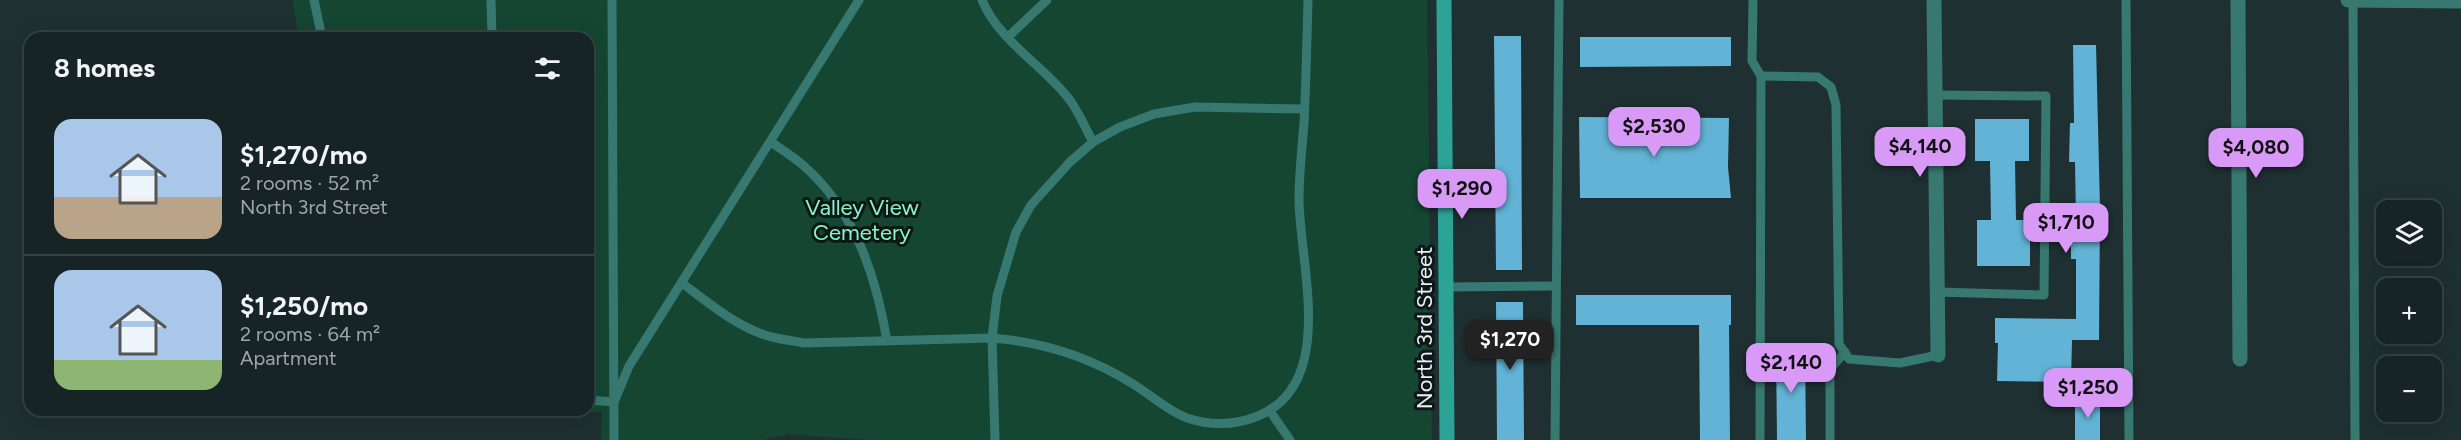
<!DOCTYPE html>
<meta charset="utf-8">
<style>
:root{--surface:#172426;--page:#243032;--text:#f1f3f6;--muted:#9ea4a7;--line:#364143;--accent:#d99af7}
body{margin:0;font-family:Figtree,sans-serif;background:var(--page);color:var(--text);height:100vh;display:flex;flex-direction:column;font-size:22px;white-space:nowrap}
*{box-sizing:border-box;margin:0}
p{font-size:20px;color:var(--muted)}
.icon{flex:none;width:33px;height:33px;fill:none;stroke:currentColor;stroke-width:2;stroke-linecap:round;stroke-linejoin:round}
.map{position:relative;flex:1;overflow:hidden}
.side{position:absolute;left:24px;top:32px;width:570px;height:384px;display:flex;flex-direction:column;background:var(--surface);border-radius:18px;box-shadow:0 6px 24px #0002,0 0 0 2px var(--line)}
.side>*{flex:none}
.controls{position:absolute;left:2376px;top:200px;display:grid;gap:12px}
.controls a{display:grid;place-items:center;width:66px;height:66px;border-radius:12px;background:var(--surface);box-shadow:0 6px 24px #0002,0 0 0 2px var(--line);font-size:30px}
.price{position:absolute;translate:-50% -51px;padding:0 14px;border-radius:12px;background:var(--accent);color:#111;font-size:20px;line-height:39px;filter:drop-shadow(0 2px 3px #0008)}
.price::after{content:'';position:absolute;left:50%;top:36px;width:18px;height:14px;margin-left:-9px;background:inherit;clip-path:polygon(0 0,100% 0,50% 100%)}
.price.selected{background:#222;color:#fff}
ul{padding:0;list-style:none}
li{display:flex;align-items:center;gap:18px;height:150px;padding:0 30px}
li+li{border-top:2px solid var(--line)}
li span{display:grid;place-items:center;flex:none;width:168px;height:120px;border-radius:18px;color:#555}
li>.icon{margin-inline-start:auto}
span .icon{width:72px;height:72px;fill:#fffc;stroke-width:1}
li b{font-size:26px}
h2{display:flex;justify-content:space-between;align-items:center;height:72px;padding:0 30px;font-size:26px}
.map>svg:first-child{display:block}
.green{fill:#154632}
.building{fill:#62b3d5}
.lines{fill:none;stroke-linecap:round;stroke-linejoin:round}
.lane{stroke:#377970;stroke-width:9}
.street{stroke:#377970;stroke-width:15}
.secondary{stroke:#2ba397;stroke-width:15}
.labels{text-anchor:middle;stroke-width:6;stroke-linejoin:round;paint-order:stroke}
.park-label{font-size:22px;fill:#88f4c3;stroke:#0f1617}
.street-label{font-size:22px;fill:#e6f1f2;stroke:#0f1617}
</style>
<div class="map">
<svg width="2461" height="440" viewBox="0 0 2461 440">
<rect width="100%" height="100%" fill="#1f3032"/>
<path class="green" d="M292,0H1427L1432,440H868L788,434L763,440H601L602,412L564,410H588V38L299,37Z"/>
<g class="building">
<path d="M1494,36H1521L1522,270H1496Z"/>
<path d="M1580,37H1731V66L1580,67Z"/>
<path d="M2073,45H2096L2100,208L2099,340H2072L2071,382L1997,381L1998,343H1995V318L2076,319V259H2071V219H2076L2075,162H2069L2070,123H2074Z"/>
<path d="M1579,117L1729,118L1728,167L1731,198H1580Z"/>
<path d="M1975,119H2029V161H2015L2016,220H2030V266H1977V220H1991L1990,161H1975Z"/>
<path d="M1576,295H1731V325H1729L1730,440H1700L1699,325H1576Z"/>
<path d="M1496,302H1523L1524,440H1497Z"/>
<path d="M1776,349H1805L1806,440H1777Z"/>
<path d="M2100,398V440H2075V399Z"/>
</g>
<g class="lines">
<g class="lane">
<path d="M314,0L322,38"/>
<path d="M491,0L492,38"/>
<path d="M612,0L614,440"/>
<path d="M982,0C998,39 1039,63 1065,94C1077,107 1084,126 1093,142"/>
<path d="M1753,0L1752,61L1761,76L1760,440"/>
<path d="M2126,0L2129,440"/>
<path d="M2353,0L2355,440"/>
<path d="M1008,37L1047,0"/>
<path d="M1761,76L1818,77L1831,87L1836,105L1839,344L1849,359L1900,363L1938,355"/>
<path d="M1935,95L2046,96L2044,295L1937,292"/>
<path d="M771,142C782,150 794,157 804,166C855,211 876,276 887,341"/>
<path d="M682,283C710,304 742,331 776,338C785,340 795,341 804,343L992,338C1043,342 1090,357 1133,384C1151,395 1168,411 1187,418C1211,426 1236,425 1258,416C1337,384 1300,266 1299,200C1299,174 1302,148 1304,123C1306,82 1307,41 1308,0"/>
<path d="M1446,287L1556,286"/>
<path d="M588,400L614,402L629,366L859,0"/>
<path d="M1270,411L1290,440"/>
<path d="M995,440L992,338L997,296L1016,232L1031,205L1070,162L1093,142L1120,127L1154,114L1195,107L1304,109"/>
<path d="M1555,440L1559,0"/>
<path d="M1830,440V369L1845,352"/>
</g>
<g class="street">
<path d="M1934,0L1938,355"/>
<path d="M2238,0L2240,359"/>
<path d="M2348,0L2461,1"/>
</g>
<path class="secondary" d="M1444,0L1447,440"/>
</g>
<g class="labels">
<g class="park-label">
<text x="862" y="215">Valley View<tspan x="862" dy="25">Cemetery</tspan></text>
</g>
<g class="street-label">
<text transform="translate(1424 328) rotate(-90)" y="8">North 3rd Street</text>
</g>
</g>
</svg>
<div class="controls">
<a><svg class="icon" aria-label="layers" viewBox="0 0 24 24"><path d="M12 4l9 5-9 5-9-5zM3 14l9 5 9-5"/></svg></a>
<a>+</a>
<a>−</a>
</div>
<b class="price" style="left:1654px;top:158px">$2,530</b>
<b class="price" style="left:1920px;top:178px">$4,140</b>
<b class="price" style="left:2256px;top:179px">$4,080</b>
<b class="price" style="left:1462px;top:220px">$1,290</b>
<b class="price" style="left:2066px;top:254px">$1,710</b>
<b class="price selected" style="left:1510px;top:371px">$1,270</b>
<b class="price" style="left:1791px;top:394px">$2,140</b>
<b class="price" style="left:2088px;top:419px">$1,250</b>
<section class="side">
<h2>8 homes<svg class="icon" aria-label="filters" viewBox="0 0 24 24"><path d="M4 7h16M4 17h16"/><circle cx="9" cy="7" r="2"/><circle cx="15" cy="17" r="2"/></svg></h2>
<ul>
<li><span style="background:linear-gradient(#a9c7e8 65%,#b9a48a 0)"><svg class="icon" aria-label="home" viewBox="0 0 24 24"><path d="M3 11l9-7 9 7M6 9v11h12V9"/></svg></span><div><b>$1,270/mo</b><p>2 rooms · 52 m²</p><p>North 3rd Street</p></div></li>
<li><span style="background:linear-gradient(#a9c7e8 75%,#8fb573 0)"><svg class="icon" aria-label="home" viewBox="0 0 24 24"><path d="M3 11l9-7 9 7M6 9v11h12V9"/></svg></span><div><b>$1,250/mo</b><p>2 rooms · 64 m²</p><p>Apartment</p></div></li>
</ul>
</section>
</div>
